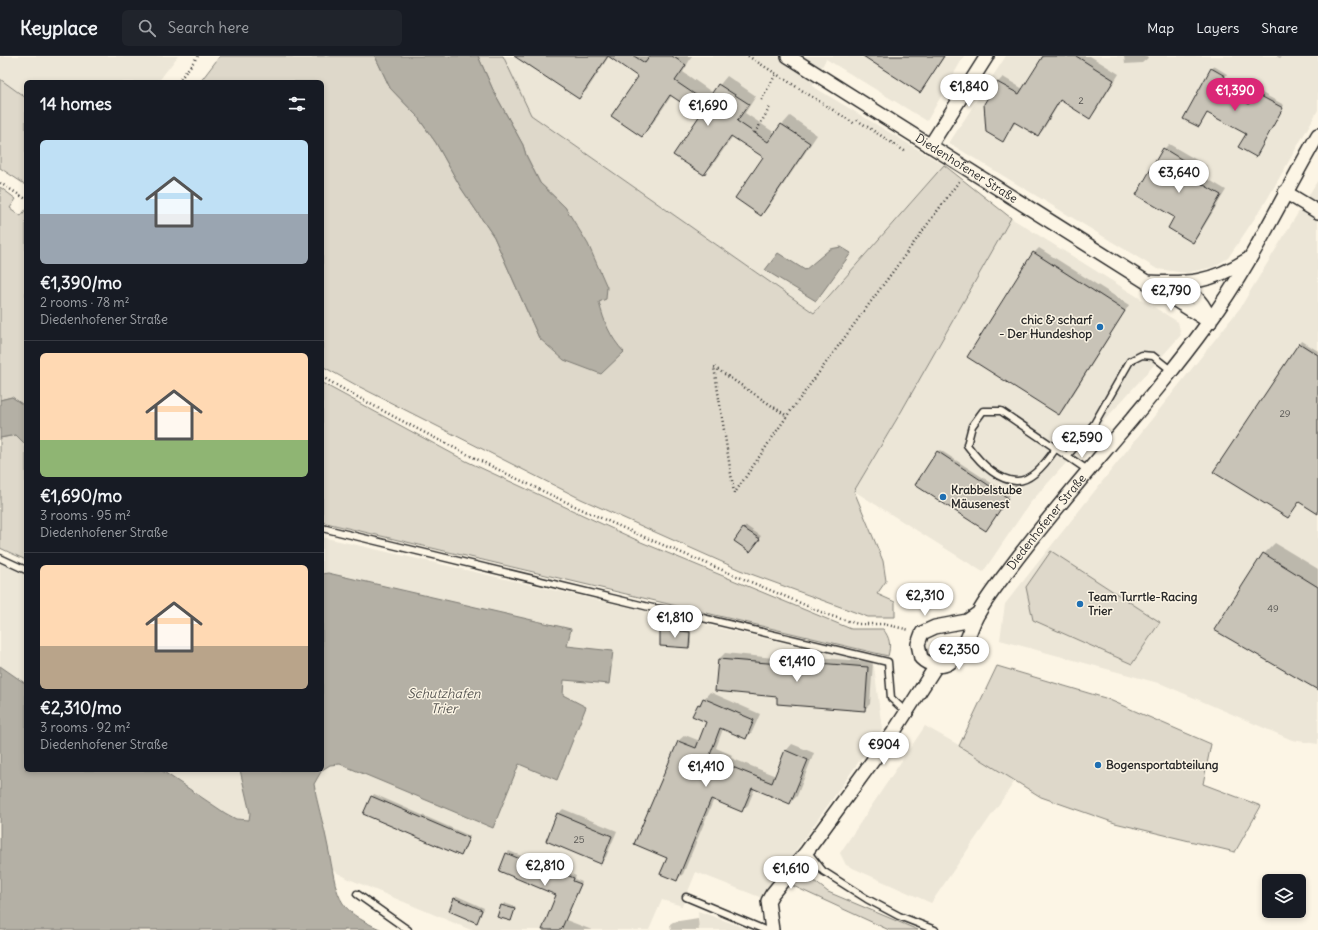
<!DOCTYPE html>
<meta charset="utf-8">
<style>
:root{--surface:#171b24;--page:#20242c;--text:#f1f3f6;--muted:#9ea1a6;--line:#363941;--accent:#db2777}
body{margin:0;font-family:Delius,sans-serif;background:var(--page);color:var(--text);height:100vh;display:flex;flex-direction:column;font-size:15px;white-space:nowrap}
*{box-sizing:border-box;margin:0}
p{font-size:13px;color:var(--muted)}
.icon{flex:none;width:22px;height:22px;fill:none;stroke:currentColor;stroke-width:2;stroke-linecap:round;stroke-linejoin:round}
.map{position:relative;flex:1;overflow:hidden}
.drawer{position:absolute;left:24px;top:24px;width:300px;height:692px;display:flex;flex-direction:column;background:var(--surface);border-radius:6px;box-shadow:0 2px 6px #0003}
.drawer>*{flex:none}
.fabs{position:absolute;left:1262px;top:818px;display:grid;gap:8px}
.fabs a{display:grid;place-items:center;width:44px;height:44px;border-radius:6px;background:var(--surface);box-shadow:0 2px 6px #0003;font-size:20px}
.price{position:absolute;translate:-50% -34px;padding:0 9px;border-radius:14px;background:#fff;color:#222;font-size:13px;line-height:26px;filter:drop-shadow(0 1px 2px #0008)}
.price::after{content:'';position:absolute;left:50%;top:24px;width:12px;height:9px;margin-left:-6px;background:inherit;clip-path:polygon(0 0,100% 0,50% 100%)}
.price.active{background:var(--accent);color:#fff}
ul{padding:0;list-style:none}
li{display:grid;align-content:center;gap:8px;height:212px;padding:0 16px}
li+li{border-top:1px solid var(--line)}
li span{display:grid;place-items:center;height:124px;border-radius:6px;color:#555}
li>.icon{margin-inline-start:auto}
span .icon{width:72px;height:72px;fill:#fffc;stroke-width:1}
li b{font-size:17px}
h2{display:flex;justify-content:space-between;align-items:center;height:48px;padding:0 16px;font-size:17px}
header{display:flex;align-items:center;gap:24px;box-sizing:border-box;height:56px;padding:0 20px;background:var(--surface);border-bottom:1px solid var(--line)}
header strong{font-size:19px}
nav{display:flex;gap:22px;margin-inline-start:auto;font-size:14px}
.search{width:280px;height:36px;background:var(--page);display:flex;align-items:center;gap:10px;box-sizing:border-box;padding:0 14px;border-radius:6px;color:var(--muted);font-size:15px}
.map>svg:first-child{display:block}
.built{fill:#ece6d7}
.green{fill:#ded8ca;stroke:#84827a}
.water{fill:#b4b0a5;stroke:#7d7b74}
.shadow{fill:#0003}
.building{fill:#c8c3b7;stroke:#2b2b2b}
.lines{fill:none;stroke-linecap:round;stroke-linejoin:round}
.lane-casing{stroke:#2b2b2b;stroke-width:9}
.street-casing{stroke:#2b2b2b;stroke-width:16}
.path{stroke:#2b2b2b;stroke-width:2.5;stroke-dasharray:1 3;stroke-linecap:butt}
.lane{stroke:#fcf5e5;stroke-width:6}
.street{stroke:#fcf5e5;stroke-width:13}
.poi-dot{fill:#1f6fb2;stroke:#fcf5e5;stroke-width:1.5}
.labels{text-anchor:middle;stroke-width:3;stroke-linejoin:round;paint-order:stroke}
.number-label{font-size:10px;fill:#52514e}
.street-label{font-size:12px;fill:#2b2b2b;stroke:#fcf5e5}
.poi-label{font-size:12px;font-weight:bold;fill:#2b2b2b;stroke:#fcf5e5;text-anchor:start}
.water-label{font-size:13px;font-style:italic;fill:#545350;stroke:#fcf5e5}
</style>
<header>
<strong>Keyplace</strong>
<div class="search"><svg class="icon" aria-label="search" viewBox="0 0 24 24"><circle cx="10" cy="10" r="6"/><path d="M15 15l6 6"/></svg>Search here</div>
<nav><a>Map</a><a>Layers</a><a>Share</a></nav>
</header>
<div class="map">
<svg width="1318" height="874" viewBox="0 0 1318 874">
<rect width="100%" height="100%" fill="#fcf5e5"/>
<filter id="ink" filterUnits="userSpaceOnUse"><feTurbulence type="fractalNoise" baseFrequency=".025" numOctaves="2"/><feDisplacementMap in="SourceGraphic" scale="8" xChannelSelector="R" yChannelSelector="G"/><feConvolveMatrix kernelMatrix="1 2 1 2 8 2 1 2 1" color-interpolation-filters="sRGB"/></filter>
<g filter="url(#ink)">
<g class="built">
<path d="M0,0H178L158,26H26V42L0,23Z"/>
<path d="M503,0H964L927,65L826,3L812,30L944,109L814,257L531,59Z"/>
<path d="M1006,0H1318V54L1265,147L1228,202L1213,211L1186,217L1157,213L949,87Z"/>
<path d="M1318,124V688L1292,684L1162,628L1000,584L1005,548L1240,252Z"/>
<path d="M1011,162L1178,266L1181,279L1030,447L983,516L854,435L901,356Z"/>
<path d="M322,481L867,606L874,610L882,673L762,842L696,816L682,850L662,844L649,874H471L349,823L225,757L161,714H322Z"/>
<path d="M0,507L26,519V628L0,610Z"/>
<path d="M925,670L1017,722L931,847L846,809L840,797Z"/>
<path d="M698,855L745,872V874H699Z"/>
</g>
<g class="green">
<path d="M220,0H375L390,32L417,60L436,87L461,132L494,181L539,282L624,296L613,285L604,266L575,169L565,151L540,127L526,99L523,89L494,36L478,0H503L531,59L814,257L944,109L1011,162L901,356L854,435L883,505L886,525L877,538L895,546V561H868L740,514L581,443L356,329L322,310V26H200Z"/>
<path d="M0,23L26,42V129L0,112Z"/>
<path d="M0,131L16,143L10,152L21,160L26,153V351L12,341L0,344Z"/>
<path d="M322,327L466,405L641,486L851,573H883C890,582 891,589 888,600L322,466Z"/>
<path d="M16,379L26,389V504L0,492V382Z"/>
<path d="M1051,495L1160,566L1132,608L1033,564L1026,531Z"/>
<path d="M997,610L1105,642L1211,688L1203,728L1261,750L1235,796L1115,767L1041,741L959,690Z"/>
<path d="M804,817L828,836L918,874H889L791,829L795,819Z"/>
</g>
<g class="water">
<path d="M375,0H478L494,36L523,89L526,99L540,127L565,151L588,188L607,231L606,243L599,246C604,266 610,281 624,296L601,318L564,304L539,282L494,181L461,132L436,87L417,60L390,32Z"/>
<path d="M841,191L851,197L816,245L765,214L778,197L805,214L830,193Z"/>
<path d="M12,341L26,351V389L16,379L0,382V344Z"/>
<path d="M328,517L571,573L567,590L613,595L609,628L564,624L563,639L586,651L557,724L519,708L493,772L340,708L330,709L322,714V518Z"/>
<path d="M0,610L26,628V714H161L225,757L236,763L249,764L250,757L240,714H322L314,728C317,749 324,769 328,791C338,839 333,853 382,874H0Z"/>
</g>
<g class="shadow">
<path d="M523,0H609L587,34L578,42Z"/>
<path d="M609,0H692L683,16L713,37L727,20L756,40L745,57L775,77L790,60L817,79L769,150L761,159L764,101L733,80L712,110L704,118L701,59L672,39L650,71L642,79L639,20Z"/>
<path d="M876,0H945L920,36Z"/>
<path d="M1044,0H1090L1119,18L1095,56L1090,62L1061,44L1043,74L1038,79L1016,66L1002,85L985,49L998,26L1003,21L1023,33Z"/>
<path d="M1124,0H1147L1148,2L1142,7L1125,8Z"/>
<path d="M1276,0H1282L1280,2Z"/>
<path d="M1214,10L1227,18L1221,29L1251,46L1258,35L1284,49L1258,97L1247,78L1207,56L1198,70L1212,13Z"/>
<path d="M1169,88L1207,110L1201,119L1226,134L1198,180L1193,186L1176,161L1164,93Z"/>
<path d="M1039,192L1129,249L1064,353L1058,358L1034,197Z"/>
<path d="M1302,285L1318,295V457L1300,445L1214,415Z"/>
<path d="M940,394L1010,439L986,474L937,396Z"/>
<path d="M746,470L761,480L750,495L735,485Z"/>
<path d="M1275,487L1318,513V633L1264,498Z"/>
<path d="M664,571L691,574V588L688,591L661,573Z"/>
<path d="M725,597L783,603L787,599L873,606L870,648L864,654L778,640L716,634L719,603Z"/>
<path d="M710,636L760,658L752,676L746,682L723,673L716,692L732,699L731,702L776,720L786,695L792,688L814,697L797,740L790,747L755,732L748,749L741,755L714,743L683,818L676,824L668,801L678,685L685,679L700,685L708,666L694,660L699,648Z"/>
<path d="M374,738L470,780L463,797L461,799L372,741Z"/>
<path d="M563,753L617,775L606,801L600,807L558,758Z"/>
<path d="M509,795L536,806L538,804L576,820L575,823L582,826L566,864L592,874H544L558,838L507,798Z"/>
<path d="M457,840L484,852L477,866L455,843Z"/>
<path d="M504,847L516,851L510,864L498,860Z"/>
<path d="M698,862L699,874H671L670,868L673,866Z"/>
</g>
<g class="building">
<path d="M514,0H608L579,43Z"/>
<path d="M608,0H634L645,7L650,0H672L686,9L675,25L706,46L718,28L749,48L737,65L768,86L781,68L810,87L761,160L735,142L763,101L731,80L704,119L673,99L700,59L670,39L642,81L611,60L638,21Z"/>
<path d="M863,0H944L920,37Z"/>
<path d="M1043,0H1076L1114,24L1090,63L1060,44L1038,80L1014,66L1003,86L986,76L984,48L997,26L1019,38Z"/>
<path d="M1211,12L1225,20L1219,32L1249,48L1255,37L1283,52L1256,101L1238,91L1246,78L1207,57L1199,71L1183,63Z"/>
<path d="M1163,92L1202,116L1197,125L1221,139L1193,187L1168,172L1174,161L1136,139Z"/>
<path d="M1033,196L1125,255L1059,359L967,301Z"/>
<path d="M1299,287L1318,299V458L1299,446L1288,462L1213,416Z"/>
<path d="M937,395L1008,442L986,475L915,429Z"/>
<path d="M743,472L760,483L750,496L734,485Z"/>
<path d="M1263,497L1318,531V634L1214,574Z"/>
<path d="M660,573L690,576L689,592L660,590Z"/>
<path d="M718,603L780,608V604L868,611L865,655L777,648V641L715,635Z"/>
<path d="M703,642L754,664L746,683L720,672L710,699L727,706L725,708L772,727L785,694L808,704L790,748L752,732L742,756L711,743L677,825L660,818L667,802L634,788L678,685L696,692L706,666L692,660L698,648L700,649Z"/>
<path d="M371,740L469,782L461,800L363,758Z"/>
<path d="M557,757L612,780L601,808L546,785Z"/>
<path d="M506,797L534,809L535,806L574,822L573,825L581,828L561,874H542L556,839L499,815Z"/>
<path d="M454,842L482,854L477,867L449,855Z"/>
<path d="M501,849L515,853L511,865L497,861Z"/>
</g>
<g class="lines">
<g class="lane-casing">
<g id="lane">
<path d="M1056,392C1048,404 1032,426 1016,425C996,424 978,404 967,389L972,370L983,355H1001L1089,415"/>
<path d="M1067,400L1094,368L1130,305L1142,299L1153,300L1172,315"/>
<path d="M322,472L653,552L669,554L888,606L891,642L907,657"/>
<path d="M0,502L26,514"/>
<path d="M807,795L823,815L867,843L899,860L935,874"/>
<path d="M357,838L408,874"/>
<path d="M686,841L765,874"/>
</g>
</g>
<g class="street-casing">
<g id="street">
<path id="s1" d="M788,0L1210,266"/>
<path d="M930,90L987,0"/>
<path d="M1285,136L1318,156"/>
<path d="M1147,226C1189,228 1210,227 1247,204"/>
<path d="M1178,227C1193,237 1206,248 1210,266"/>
<path id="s2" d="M977,558L967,565L935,571L922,577L918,588L921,602C928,609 940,612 949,607C966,597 969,573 978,558C986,543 997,529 1007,516C1070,430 1146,353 1208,267C1251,209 1282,141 1318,79"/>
<path d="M772,874L768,845L772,838L807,795L893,677L936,610"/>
</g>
</g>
<g class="path">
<path d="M748,0L855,68"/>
<path d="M178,26L198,0"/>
<path d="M761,44L776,18"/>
<path d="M857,64L906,96"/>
<path d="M755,77L770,51"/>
<path d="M0,127L26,143"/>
<path d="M322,321C406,369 493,412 581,453C662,490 746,523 828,559L858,568H883L910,574"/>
<path d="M734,437L714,311L787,360"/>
<path d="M734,438L787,360L960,124"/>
</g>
<use href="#lane" class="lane"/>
<use href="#street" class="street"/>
</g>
</g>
<g class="poi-dot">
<circle cx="1100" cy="271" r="4"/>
<circle cx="943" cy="441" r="4"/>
<circle cx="1080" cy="548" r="4"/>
<circle cx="1098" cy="709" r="4"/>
</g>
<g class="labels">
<g class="number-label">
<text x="1081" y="48">2</text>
<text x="1285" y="361">29</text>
<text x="1273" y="556">49</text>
<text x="579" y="787">25</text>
</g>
<g class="street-label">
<text dy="4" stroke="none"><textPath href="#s1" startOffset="211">Diedenhofener Straße</textPath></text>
<text dy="4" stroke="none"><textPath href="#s2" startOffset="288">Diedenhofener Straße</textPath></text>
</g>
<g class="poi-label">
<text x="1092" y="268" text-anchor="end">chic &amp; scharf<tspan x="1092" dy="14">- Der Hundeshop</tspan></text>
<text x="951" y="438">Krabbelstube<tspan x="951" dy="14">Mäusenest</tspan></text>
<text x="1088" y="545">Team Turrtle-Racing<tspan x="1088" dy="14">Trier</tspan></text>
<text x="1106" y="713">Bogensportabteilung</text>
</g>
<g class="water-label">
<text x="444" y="642">Schutzhafen<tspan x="444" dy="15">Trier</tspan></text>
</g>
</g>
</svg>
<div class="fabs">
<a><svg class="icon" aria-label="layers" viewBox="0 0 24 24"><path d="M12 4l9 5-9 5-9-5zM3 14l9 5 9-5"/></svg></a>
</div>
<b class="price" style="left:969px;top:52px">€1,840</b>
<b class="price active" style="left:1235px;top:56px">€1,390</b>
<b class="price" style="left:708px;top:71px">€1,690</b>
<b class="price" style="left:1179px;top:138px">€3,640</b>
<b class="price" style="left:1171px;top:256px">€2,790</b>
<b class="price" style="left:1082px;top:403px">€2,590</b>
<b class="price" style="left:925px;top:561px">€2,310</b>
<b class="price" style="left:675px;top:583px">€1,810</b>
<b class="price" style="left:959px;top:615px">€2,350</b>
<b class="price" style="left:797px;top:627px">€1,410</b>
<b class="price" style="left:884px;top:710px">€904</b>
<b class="price" style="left:706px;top:732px">€1,410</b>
<b class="price" style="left:545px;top:831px">€2,810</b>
<b class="price" style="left:791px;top:834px">€1,610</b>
<section class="drawer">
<h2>14 homes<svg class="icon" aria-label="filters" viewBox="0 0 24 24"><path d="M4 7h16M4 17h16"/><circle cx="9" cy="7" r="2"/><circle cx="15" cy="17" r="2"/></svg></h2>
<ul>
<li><span style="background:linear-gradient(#bfe0f5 60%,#9aa5b1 0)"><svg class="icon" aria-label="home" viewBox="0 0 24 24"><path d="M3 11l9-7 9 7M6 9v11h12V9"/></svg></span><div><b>€1,390/mo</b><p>2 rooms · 78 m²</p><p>Diedenhofener Straße</p></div></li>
<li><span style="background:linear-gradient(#ffd9b3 70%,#8fb573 0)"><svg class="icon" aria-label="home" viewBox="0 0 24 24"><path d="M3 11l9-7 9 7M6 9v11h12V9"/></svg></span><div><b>€1,690/mo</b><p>3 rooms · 95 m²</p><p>Diedenhofener Straße</p></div></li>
<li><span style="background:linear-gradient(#ffd9b3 65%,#b9a48a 0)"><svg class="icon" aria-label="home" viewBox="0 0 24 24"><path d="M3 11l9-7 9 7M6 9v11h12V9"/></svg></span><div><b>€2,310/mo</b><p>3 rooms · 92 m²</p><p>Diedenhofener Straße</p></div></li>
</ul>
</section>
</div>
